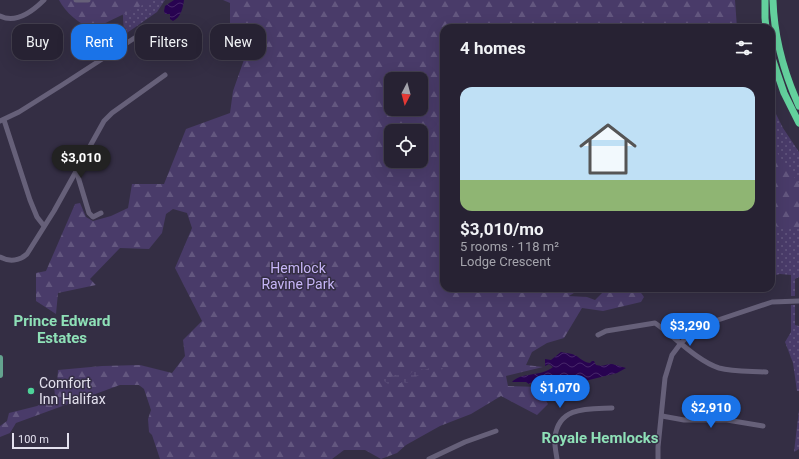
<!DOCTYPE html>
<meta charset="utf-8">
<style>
:root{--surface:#272233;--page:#2f2a3b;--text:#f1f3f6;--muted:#a4a4ac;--line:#433f4e;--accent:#1a73e8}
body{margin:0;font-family:Roboto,sans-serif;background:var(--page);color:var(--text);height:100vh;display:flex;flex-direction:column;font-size:15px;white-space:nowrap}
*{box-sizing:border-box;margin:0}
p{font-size:13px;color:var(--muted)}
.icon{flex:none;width:22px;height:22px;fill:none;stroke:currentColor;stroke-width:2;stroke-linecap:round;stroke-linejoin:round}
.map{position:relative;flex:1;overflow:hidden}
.side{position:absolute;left:440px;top:24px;width:335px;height:268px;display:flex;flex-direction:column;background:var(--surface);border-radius:12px;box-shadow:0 4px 16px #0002,0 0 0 1px var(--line)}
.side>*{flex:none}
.guide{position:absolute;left:12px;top:24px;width:368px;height:36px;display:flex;gap:8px}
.needle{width:26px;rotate:186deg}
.tools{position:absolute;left:384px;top:72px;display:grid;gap:8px}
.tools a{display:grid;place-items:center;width:44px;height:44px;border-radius:8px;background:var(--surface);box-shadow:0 4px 16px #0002,0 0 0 1px var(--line);font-size:20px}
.scale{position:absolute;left:12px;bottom:10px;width:57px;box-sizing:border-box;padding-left:4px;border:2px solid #e3e0ee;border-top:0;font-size:11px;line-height:14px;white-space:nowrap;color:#e3e0ee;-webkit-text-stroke:3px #342e44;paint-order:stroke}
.price{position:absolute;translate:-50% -34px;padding:0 9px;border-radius:14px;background:var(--accent);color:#fff;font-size:13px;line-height:26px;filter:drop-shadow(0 1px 2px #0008)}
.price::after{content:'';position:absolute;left:50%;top:24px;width:12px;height:9px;margin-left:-6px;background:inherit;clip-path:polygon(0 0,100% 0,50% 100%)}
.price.active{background:#222;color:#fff}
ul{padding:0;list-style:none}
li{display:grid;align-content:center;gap:8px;height:212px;padding:0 20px}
li span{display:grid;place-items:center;height:124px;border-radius:12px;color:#555}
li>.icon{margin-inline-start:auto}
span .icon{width:72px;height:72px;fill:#fffc;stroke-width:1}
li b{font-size:17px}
h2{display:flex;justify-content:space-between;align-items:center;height:48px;padding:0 20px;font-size:17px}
.pill{padding:0 14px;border-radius:12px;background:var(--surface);box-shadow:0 4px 16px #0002,0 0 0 1px var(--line);font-size:14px;line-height:36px}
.pill.active{background:var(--accent);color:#fff}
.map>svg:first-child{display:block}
.green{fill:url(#green-dots)}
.forest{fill:url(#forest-firs);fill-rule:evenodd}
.wetland{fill:url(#wetland-marsh)}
.water{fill:url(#water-waves)}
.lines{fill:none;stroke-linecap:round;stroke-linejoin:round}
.minor{stroke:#666079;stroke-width:5}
.major{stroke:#64a38f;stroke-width:6}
.highway{stroke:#63d09d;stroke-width:7}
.poi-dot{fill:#4ed399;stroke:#342e44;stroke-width:1.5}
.labels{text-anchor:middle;stroke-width:3;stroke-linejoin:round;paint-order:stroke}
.park-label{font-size:14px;fill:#c6b5f6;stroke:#342e44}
.poi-label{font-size:14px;fill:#e3e0ee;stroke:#342e44;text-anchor:start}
.neighbourhood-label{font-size:15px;font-weight:bold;fill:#8ee0b7;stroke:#342e44}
</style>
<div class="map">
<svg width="799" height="459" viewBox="0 0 799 459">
<defs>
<pattern id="green-dots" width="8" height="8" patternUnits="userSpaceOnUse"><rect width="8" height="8" fill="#493b69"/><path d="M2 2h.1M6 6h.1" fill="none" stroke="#63577f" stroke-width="1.8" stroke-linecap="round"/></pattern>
<pattern id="forest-firs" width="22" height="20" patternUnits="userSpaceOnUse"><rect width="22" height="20" fill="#493b69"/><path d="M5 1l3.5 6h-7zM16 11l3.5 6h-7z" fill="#63577f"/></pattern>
<pattern id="wetland-marsh" width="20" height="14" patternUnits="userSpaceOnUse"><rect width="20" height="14" fill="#493b69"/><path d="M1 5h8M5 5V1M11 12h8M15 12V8" fill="none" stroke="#63577f"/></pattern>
<pattern id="water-waves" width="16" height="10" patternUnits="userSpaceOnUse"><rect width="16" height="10" fill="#280351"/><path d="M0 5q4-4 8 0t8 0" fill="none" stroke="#47276a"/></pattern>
</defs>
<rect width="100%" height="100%" fill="#342e44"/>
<g class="green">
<path d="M122,0H165L157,12L124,35Z"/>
<path d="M771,104L783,128L799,152V277L795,279V296H791V275L780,274L771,276Z"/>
<path d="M791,305H795V325L799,326V391H797L793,363L785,342L791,332Z"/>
<path d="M799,410V449L794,452Z"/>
</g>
<g class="forest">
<path d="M59,0H153L93,29C80,25 65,12 59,0Z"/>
<path d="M223,0H735L737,28H444V288H582L569,296L587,297L595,300L602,293L639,290L644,297L641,302L603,311L582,308L564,338L547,343L532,352L526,365L543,367L506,376L508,386L538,387L548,404L537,415L501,396L471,414L440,426L406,445L397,453L381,459L365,450H344L332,459H160L152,435L149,432L148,419L151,410L144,389L139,385H120L16,423L10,433L0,437V426L7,421L9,413L37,406L55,396L54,386L57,384L58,370L102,366L140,365L172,373L185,356L183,340L202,321L175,268L192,228L187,213L173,209L166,214L162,233L149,249L120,248L90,279L96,285L58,293L56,314L36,301V273L46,271L75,204L80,203L86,217L93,221L111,216L128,208L132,184H164L186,129L230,113L233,91L246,54L235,52L230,46V3ZM391,79H421V109H391ZM391,131H421V161H391Z"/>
<path d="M771,144L799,184V228L771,226Z"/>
</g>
<path class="wetland" d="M432,366H442L443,369L419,375L407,383L403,382L398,384L393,381L388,384L380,378V376L388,378L398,374C412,380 408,371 419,368C425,372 427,369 432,366Z"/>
<g class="water">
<path d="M174,0H184C183,8 181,17 173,21L170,19V14H165L164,11L165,6Z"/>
<path d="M561,352C565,353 568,353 572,354C579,356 582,362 590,363L592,361H594L596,365C604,367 606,364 612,364C617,365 621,367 626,368L617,373L589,380L584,382L556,385L532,383L529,384L526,382H512C521,372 541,377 553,367L549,364L545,366V359L551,360Z"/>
</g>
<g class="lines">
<g class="minor">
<path d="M76,0H88"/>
<path d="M0,16C16,24 33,11 44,0"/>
<path d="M4,120L30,200L37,217L44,226"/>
<path d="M0,121L19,112L62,85L150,28"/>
<path d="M76,170L89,213L93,217L101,213"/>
<path d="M0,257C9,262 19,261 27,254L54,211L104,121L112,113L165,75"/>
<path d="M598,335L606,331L655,323C674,336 697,361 719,368C733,372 751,371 766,372"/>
<path d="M662,416L684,420H727L763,426"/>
<path d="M429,459L465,442L496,431"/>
<path d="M557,459C556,452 554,444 555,437C559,406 588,409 612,408"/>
<path d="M658,459V447L665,378L672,355L681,343L695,330L715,321L772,302L799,301"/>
</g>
<path class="major" d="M0,358V375"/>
<g class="highway">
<path d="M765,0V18L766,28"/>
<path d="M773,0C774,36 784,73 799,106"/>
<path d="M771,55L784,93L799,123"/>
</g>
</g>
<circle class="poi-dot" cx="31" cy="391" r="4"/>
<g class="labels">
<g class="park-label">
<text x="298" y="273">Hemlock<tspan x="298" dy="16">Ravine Park</tspan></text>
</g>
<g class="poi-label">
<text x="39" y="388">Comfort<tspan x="39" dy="16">Inn Halifax</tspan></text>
</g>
<g class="neighbourhood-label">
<text x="62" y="326">Prince Edward<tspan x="62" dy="17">Estates</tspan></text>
<text x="600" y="443">Royale Hemlocks</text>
</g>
</g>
</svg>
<div class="tools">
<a><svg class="needle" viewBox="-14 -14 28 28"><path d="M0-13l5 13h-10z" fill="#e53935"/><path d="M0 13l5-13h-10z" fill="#a4a4ac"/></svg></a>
<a><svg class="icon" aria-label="locate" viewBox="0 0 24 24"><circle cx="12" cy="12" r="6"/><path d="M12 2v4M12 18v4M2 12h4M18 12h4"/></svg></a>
</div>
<div class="scale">100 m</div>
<b class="price active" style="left:81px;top:179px">$3,010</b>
<b class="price" style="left:690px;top:347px">$3,290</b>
<b class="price" style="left:560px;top:409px">$1,070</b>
<b class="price" style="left:711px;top:429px">$2,910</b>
<div class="guide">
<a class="pill">Buy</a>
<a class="pill active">Rent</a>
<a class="pill">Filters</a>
<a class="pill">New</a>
</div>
<section class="side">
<h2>4 homes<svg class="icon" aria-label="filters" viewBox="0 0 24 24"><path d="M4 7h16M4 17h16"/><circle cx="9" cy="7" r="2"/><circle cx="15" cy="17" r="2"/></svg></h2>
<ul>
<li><span style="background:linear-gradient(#bfe0f5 75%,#8fb573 0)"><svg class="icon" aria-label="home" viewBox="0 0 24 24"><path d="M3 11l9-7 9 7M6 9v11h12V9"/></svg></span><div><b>$3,010/mo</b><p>5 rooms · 118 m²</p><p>Lodge Crescent</p></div></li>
</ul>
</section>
</div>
